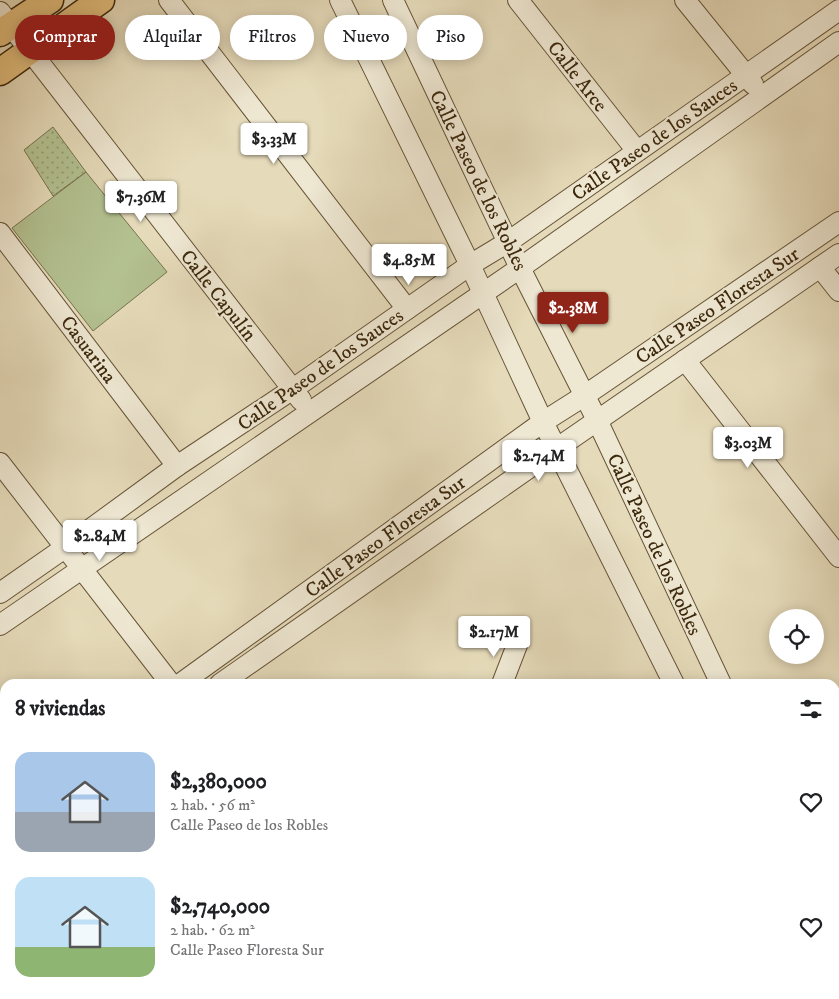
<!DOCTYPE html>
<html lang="es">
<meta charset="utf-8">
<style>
:root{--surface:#fff;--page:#f2f2f2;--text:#202124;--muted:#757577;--accent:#8f2418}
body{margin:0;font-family:"IM FELL DW Pica",serif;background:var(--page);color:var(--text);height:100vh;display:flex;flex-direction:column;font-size:19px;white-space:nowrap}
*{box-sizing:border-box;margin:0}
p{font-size:16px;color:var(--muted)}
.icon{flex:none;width:28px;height:28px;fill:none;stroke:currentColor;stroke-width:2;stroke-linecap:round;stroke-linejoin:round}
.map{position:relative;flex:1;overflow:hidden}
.details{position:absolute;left:0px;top:679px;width:840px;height:321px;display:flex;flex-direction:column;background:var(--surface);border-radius:15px 15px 0 0;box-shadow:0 2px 12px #0003}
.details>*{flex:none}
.top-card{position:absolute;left:15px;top:15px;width:500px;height:45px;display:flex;gap:10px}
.buttons{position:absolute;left:769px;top:609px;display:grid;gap:10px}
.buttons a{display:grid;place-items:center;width:55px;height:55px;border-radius:50%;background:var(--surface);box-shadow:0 2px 12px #0003;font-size:25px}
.price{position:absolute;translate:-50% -42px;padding:0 11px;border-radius:5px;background:#fff;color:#222;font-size:16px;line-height:32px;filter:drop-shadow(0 1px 2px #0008)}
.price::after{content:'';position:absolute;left:50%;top:30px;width:15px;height:11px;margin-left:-8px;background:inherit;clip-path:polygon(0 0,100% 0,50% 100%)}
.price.selected{background:var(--accent);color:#fff}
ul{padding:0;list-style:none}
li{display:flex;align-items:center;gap:15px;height:125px;padding:0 15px}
li span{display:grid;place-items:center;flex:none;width:140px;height:100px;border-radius:15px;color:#555}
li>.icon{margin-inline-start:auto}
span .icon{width:60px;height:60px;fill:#fffc;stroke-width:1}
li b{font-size:21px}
h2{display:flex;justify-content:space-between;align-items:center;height:60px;padding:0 15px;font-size:21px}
.tag{padding:0 18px;border-radius:22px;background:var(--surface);box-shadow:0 2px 12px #0003;font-size:18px;line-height:45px}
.tag.selected{background:var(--accent);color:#fff}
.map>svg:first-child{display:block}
.grass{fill:url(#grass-dots);stroke:#78744e}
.park{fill:#b3c090;stroke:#78744e}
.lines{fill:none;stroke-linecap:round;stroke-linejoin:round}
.minor-casing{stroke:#665437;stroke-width:22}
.major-casing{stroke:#3c280c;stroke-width:29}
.minor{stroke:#eee7d2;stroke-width:20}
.major{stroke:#e2bd7c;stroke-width:26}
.labels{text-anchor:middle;stroke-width:4.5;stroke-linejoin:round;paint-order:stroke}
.street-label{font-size:20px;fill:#3c280c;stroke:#eee7d2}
</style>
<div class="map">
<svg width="839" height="999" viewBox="0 0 839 999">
<defs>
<pattern id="grass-dots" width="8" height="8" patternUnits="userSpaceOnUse" patternTransform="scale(1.25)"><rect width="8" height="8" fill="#b3c090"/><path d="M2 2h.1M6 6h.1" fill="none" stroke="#939c74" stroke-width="1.8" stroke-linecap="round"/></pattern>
</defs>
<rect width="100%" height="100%" fill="#e5dab9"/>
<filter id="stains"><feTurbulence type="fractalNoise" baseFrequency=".004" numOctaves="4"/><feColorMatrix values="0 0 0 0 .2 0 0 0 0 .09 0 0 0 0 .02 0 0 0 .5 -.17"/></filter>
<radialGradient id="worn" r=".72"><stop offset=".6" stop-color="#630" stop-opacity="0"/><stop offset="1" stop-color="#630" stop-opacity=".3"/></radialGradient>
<path class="grass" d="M53,127L86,172L53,196L24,150Z"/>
<path class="park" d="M86,172L167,272L93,331L12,228Z"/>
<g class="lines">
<g class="minor-casing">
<g id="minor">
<path d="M169,0L407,309"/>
<path d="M340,0L470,265L543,422L674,684"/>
<path d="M393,0L520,268L597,420L721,684"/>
<path d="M518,0L637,151"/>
<path d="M685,0L753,84"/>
<path d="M0,12L301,400"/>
<path d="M0,233L177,466"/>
<path d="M820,267L839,291"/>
<path d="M685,360L839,557"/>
<path d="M0,463L171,684"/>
<path d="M0,593L66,547L177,466L293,389L470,265L508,242L839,10"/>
<path d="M0,625L520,268L839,42"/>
<path d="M180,684L543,422L584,396L839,222"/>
<path d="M220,684L556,449L839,254"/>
<path d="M502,684L517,645"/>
<path d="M0,809L5,806"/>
<path d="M0,835L5,832"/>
<path d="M835,893L839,890"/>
<path d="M835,924L839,931"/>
<path d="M338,995L348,999"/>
<path d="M828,995L829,999"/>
</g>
</g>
<g class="major-casing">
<g id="major">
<path d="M0,33L50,0"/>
<path d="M0,72L101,0"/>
</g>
</g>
<use href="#minor" class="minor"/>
<use href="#major" class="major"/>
</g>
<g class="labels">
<g class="street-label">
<text transform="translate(578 76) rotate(52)" y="7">Calle Arce</text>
<text transform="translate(654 139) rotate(-35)" y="7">Calle Paseo de los Sauces</text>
<text transform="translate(479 180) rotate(64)" y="7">Calle Paseo de los Robles</text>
<text transform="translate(219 295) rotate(52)" y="7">Calle Capulín</text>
<text transform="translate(717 305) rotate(-34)" y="7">Calle Paseo Floresta Sur</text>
<text transform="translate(89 349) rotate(53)" y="7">Casuarina</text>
<text transform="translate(320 369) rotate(-35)" y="7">Calle Paseo de los Sauces</text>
<text transform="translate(385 536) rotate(-36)" y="7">Calle Paseo Floresta Sur</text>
<text transform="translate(655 544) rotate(65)" y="7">Calle Paseo de los Robles</text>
</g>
</g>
<rect width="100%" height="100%" filter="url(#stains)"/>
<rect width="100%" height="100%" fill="url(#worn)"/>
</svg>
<div class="buttons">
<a><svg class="icon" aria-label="locate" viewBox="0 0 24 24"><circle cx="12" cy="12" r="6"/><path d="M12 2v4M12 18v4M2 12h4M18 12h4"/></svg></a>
</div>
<b class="price" style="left:274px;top:165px">$3.33M</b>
<b class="price" style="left:141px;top:223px">$7.36M</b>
<b class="price" style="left:409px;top:286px">$4.85M</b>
<b class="price selected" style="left:573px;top:334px">$2.38M</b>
<b class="price" style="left:748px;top:469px">$3.03M</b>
<b class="price" style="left:539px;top:482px">$2.74M</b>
<b class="price" style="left:100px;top:562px">$2.84M</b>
<b class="price" style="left:494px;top:658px">$2.17M</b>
<div class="top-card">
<a class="tag selected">Comprar</a>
<a class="tag">Alquilar</a>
<a class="tag">Filtros</a>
<a class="tag">Nuevo</a>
<a class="tag">Piso</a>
</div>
<section class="details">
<h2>8 viviendas<svg class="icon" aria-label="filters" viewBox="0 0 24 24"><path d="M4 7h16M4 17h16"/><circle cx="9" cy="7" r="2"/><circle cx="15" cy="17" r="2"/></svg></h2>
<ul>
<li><span style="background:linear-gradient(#a9c7e8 60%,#9aa5b1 0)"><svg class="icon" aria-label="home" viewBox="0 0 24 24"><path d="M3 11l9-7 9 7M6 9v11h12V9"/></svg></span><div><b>$2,380,000</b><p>2 hab. · 56 m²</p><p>Calle Paseo de los Robles</p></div><svg class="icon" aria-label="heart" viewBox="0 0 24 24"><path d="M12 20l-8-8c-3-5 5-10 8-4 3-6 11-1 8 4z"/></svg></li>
<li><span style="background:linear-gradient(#bfe0f5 70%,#8fb573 0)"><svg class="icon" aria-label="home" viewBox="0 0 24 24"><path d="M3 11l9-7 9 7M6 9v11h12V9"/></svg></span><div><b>$2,740,000</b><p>2 hab. · 62 m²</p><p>Calle Paseo Floresta Sur</p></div><svg class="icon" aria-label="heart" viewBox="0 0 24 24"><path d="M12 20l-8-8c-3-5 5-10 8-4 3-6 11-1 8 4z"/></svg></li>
</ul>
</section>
</div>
